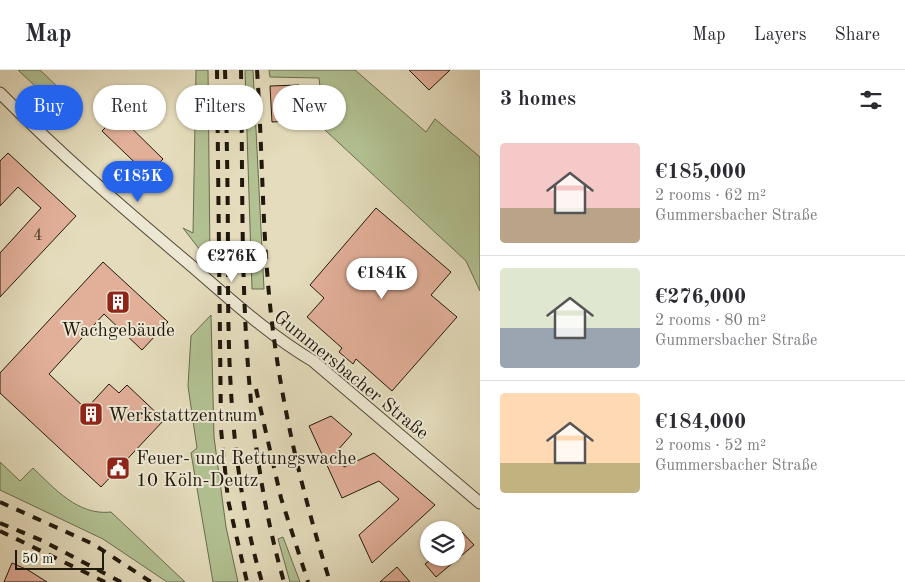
<!DOCTYPE html>
<meta charset="utf-8">
<style>
:root{--surface:#fff;--page:#f2f2f3;--text:#2b2b33;--muted:#7c7c81;--line:#e1e1e2;--accent:#2563eb}
body{margin:0;font-family:"Old Standard TT",serif;background:var(--page);color:var(--text);height:100vh;display:flex;flex-direction:column;font-size:19px;white-space:nowrap}
*{box-sizing:border-box;margin:0}
p{font-size:16px;color:var(--muted)}
.icon{flex:none;width:28px;height:28px;fill:none;stroke:currentColor;stroke-width:2;stroke-linecap:round;stroke-linejoin:round}
.map{position:relative;flex:1;overflow:hidden}
.details{display:flex;flex-direction:column;background:var(--surface);width:425px}
.details>*{flex:none}
.top-card{position:absolute;left:15px;top:15px;width:390px;height:45px;display:flex;gap:10px}
.buttons{position:absolute;left:420px;top:451px;display:grid;gap:10px}
.buttons a{display:grid;place-items:center;width:45px;height:45px;border-radius:50%;background:var(--surface);box-shadow:0 1px 4px #0004;font-size:25px}
.scale{position:absolute;left:15px;bottom:12px;width:89px;box-sizing:border-box;padding-left:5px;border:2px solid #20180c;border-top:0;font-size:14px;line-height:18px;white-space:nowrap;color:#20180c;-webkit-text-stroke:4px #ede8d3;paint-order:stroke}
.price{position:absolute;translate:-50% -42px;padding:0 11px;border-radius:18px;background:#fff;color:#222;font-size:16px;line-height:32px;filter:drop-shadow(0 1px 2px #0008)}
.price::after{content:'';position:absolute;left:50%;top:30px;width:15px;height:11px;margin-left:-8px;background:inherit;clip-path:polygon(0 0,100% 0,50% 100%)}
.price.selected{background:var(--accent);color:#fff}
ul{padding:0;list-style:none}
li{display:flex;align-items:center;gap:15px;height:125px;padding:0 20px}
li+li{border-top:1px solid var(--line)}
li span{display:grid;place-items:center;flex:none;width:140px;height:100px;border-radius:5px;color:#555}
li>.icon{margin-inline-start:auto}
span .icon{width:60px;height:60px;fill:#fffc;stroke-width:1}
li b{font-size:21px}
h2{display:flex;justify-content:space-between;align-items:center;height:60px;padding:0 20px;font-size:21px}
.tag{padding:0 18px;border-radius:22px;background:var(--surface);box-shadow:0 1px 4px #0004;font-size:18px;line-height:45px}
.tag.selected{background:var(--accent);color:#fff}
header{display:flex;align-items:center;gap:30px;box-sizing:border-box;height:70px;padding:0 25px;background:var(--surface);border-bottom:1px solid var(--line)}
header strong{font-size:24px}
nav{display:flex;gap:28px;margin-inline-start:auto;font-size:18px}
main{display:flex;flex:1;min-height:0}
.map>svg:first-child{display:block}
.green{fill:#b2c192;stroke:#696c4f}
.building{fill:#e2af99;stroke:#20180c}
.lines{fill:none;stroke-linecap:round;stroke-linejoin:round}
.tertiary-casing{stroke:#514938;stroke-width:13}
.tertiary{stroke:#ede8d3;stroke-width:11}
.rail{stroke:#20180c;stroke-width:4;stroke-dasharray:9 9;stroke-linecap:butt}
.labels{text-anchor:middle;stroke-width:4;stroke-linejoin:round;paint-order:stroke}
.number-label{font-size:16px;fill:#503e2f}
.poi-label{font-size:19px;fill:#20180c;stroke:#ede8d3;text-anchor:start}
.street-label{font-size:19px;fill:#20180c;stroke:#ede8d3}
</style>
<header>
<strong>Map</strong>
<nav><a>Map</a><a>Layers</a><a>Share</a></nav>
</header>
<main>
<div class="map">
<svg width="480" height="512" viewBox="0 0 480 512">
<rect width="100%" height="100%" fill="#e4dcbc"/>
<filter id="stains"><feTurbulence type="fractalNoise" baseFrequency=".004" numOctaves="4"/><feColorMatrix values="0 0 0 0 .2 0 0 0 0 .09 0 0 0 0 .02 0 0 0 .5 -.17"/></filter>
<radialGradient id="worn" r=".72"><stop offset=".6" stop-color="#630" stop-opacity="0"/><stop offset="1" stop-color="#630" stop-opacity=".3"/></radialGradient>
<g class="green">
<path d="M18,0H40L63,22L52,32Z"/>
<path d="M196,0H208L210,188L200,180L183,158L193,163Z"/>
<path d="M245,0H253L264,219H252Z"/>
<path d="M269,0H355L426,62L435,49L480,87V221L466,191L325,60L319,8L270,7Z"/>
<path d="M211,245L214,367L226,457L238,512H213L191,383L197,378L188,316L191,266Z"/>
<path d="M0,392L20,411L33,398C54,418 78,446 111,442L185,512H167L103,469L0,420Z"/>
<path d="M283,467L300,512H290L278,469Z"/>
</g>
<g class="building">
<path d="M409,0H450L429,20Z"/>
<path d="M299,15L309,25L310,50L272,52L270,16Z"/>
<path d="M114,41L163,89L156,96L160,99L151,108L102,61L106,57L102,53Z"/>
<path d="M8,83L76,146L0,227V183L41,138L18,117L0,136V91Z"/>
<path d="M376,138L451,202L431,225L457,247L392,321L356,289L353,294L339,282L342,278L307,247L324,228L310,215Z"/>
<path d="M103,192L168,252L142,280L104,244L49,304L86,339L109,314L119,323L127,315L164,350L101,417L0,323V303Z"/>
<path d="M331,346L352,364L337,381L344,397L374,383L435,435L372,493L359,465L399,429L379,411L342,428L309,356Z"/>
<path d="M462,462L474,475L436,507L425,494L433,488H456V467Z"/>
<path d="M12,493L28,500L47,512H4Z"/>
<path d="M397,497L410,512H380Z"/>
</g>
<g class="lines">
<g class="tertiary-casing">
<path id="tertiary" d="M0,23C59,83 123,138 187,192C227,226 267,264 313,291L480,433"/>
</g>
<use href="#tertiary" class="tertiary"/>
<g class="rail">
<path d="M217,0L221,359L228,430L247,512"/>
<path d="M225,0C227,67 228,134 228,201C228,307 232,410 262,512"/>
<path d="M241,0C244,171 236,346 284,512"/>
<path d="M257,0C263,87 262,175 273,261C284,347 304,429 330,512"/>
<path d="M256,319L281,428L308,512"/>
<path d="M0,432L93,474L151,512"/>
<path d="M0,453L43,471L121,512"/>
<path d="M0,461L105,512"/>
</g>
</g>
<defs>
<g id="building-square" transform="scale(1.25)"><rect x="-9" y="-9" width="18" height="18" rx="4" fill="#8f2418" stroke="#ede8d3"/><path d="M-4-6H4V6H1V3H-1V6H-4ZM-2.5-4.3h1.7v1.8h-1.7ZM.8-4.3h1.7v1.8H.8ZM-2.5-1h1.7V.8h-1.7ZM.8-1h1.7V.8H.8Z" fill="#fff"/></g>
<g id="civic-square" transform="scale(1.25)"><rect x="-9" y="-9" width="18" height="18" rx="4" fill="#8f2418" stroke="#ede8d3"/><path d="M-.6-6.5H3V-4.5H.6V-3L4-1V1h2V6H-6V1h2V-1L-.6-3ZM-1.2 2.5V6h2.4V2.5Z" fill="#fff"/></g>
</defs>
<g fill-rule="evenodd">
<use href="#building-square" x="118" y="232"/>
<use href="#building-square" x="91" y="344"/>
<use href="#civic-square" x="118" y="398"/>
</g>
<g class="labels">
<g class="number-label">
<text x="38" y="170">4</text>
</g>
<g class="poi-label">
<text x="118" y="266" text-anchor="middle">Wachgebäude</text>
<text x="108" y="351">Werkstattzentrum</text>
<text x="136" y="394">Feuer- und Rettungswache<tspan x="136" dy="22">10 Köln-Deutz</tspan></text>
</g>
<g class="street-label">
<text transform="translate(352 304) rotate(39)" y="7">Gummersbacher Straße</text>
</g>
</g>
<rect width="100%" height="100%" filter="url(#stains)"/>
<rect width="100%" height="100%" fill="url(#worn)"/>
</svg>
<div class="buttons">
<a><svg class="icon" aria-label="layers" viewBox="0 0 24 24"><path d="M12 4l9 5-9 5-9-5zM3 14l9 5 9-5"/></svg></a>
</div>
<div class="scale">50 m</div>
<b class="price selected" style="left:138px;top:133px">€185K</b>
<b class="price" style="left:232px;top:213px">€276K</b>
<b class="price" style="left:382px;top:230px">€184K</b>
<div class="top-card">
<a class="tag selected">Buy</a>
<a class="tag">Rent</a>
<a class="tag">Filters</a>
<a class="tag">New</a>
</div>
</div>
<section class="details">
<h2>3 homes<svg class="icon" aria-label="filters" viewBox="0 0 24 24"><path d="M4 7h16M4 17h16"/><circle cx="9" cy="7" r="2"/><circle cx="15" cy="17" r="2"/></svg></h2>
<ul>
<li><span style="background:linear-gradient(#f6c9c9 65%,#b9a48a 0)"><svg class="icon" aria-label="home" viewBox="0 0 24 24"><path d="M3 11l9-7 9 7M6 9v11h12V9"/></svg></span><div><b>€185,000</b><p>2 rooms · 62 m²</p><p>Gummersbacher Straße</p></div></li>
<li><span style="background:linear-gradient(#dfe7d0 60%,#9aa5b1 0)"><svg class="icon" aria-label="home" viewBox="0 0 24 24"><path d="M3 11l9-7 9 7M6 9v11h12V9"/></svg></span><div><b>€276,000</b><p>2 rooms · 80 m²</p><p>Gummersbacher Straße</p></div></li>
<li><span style="background:linear-gradient(#ffd9b3 70%,#c2b280 0)"><svg class="icon" aria-label="home" viewBox="0 0 24 24"><path d="M3 11l9-7 9 7M6 9v11h12V9"/></svg></span><div><b>€184,000</b><p>2 rooms · 52 m²</p><p>Gummersbacher Straße</p></div></li>
</ul>
</section>
</main>
